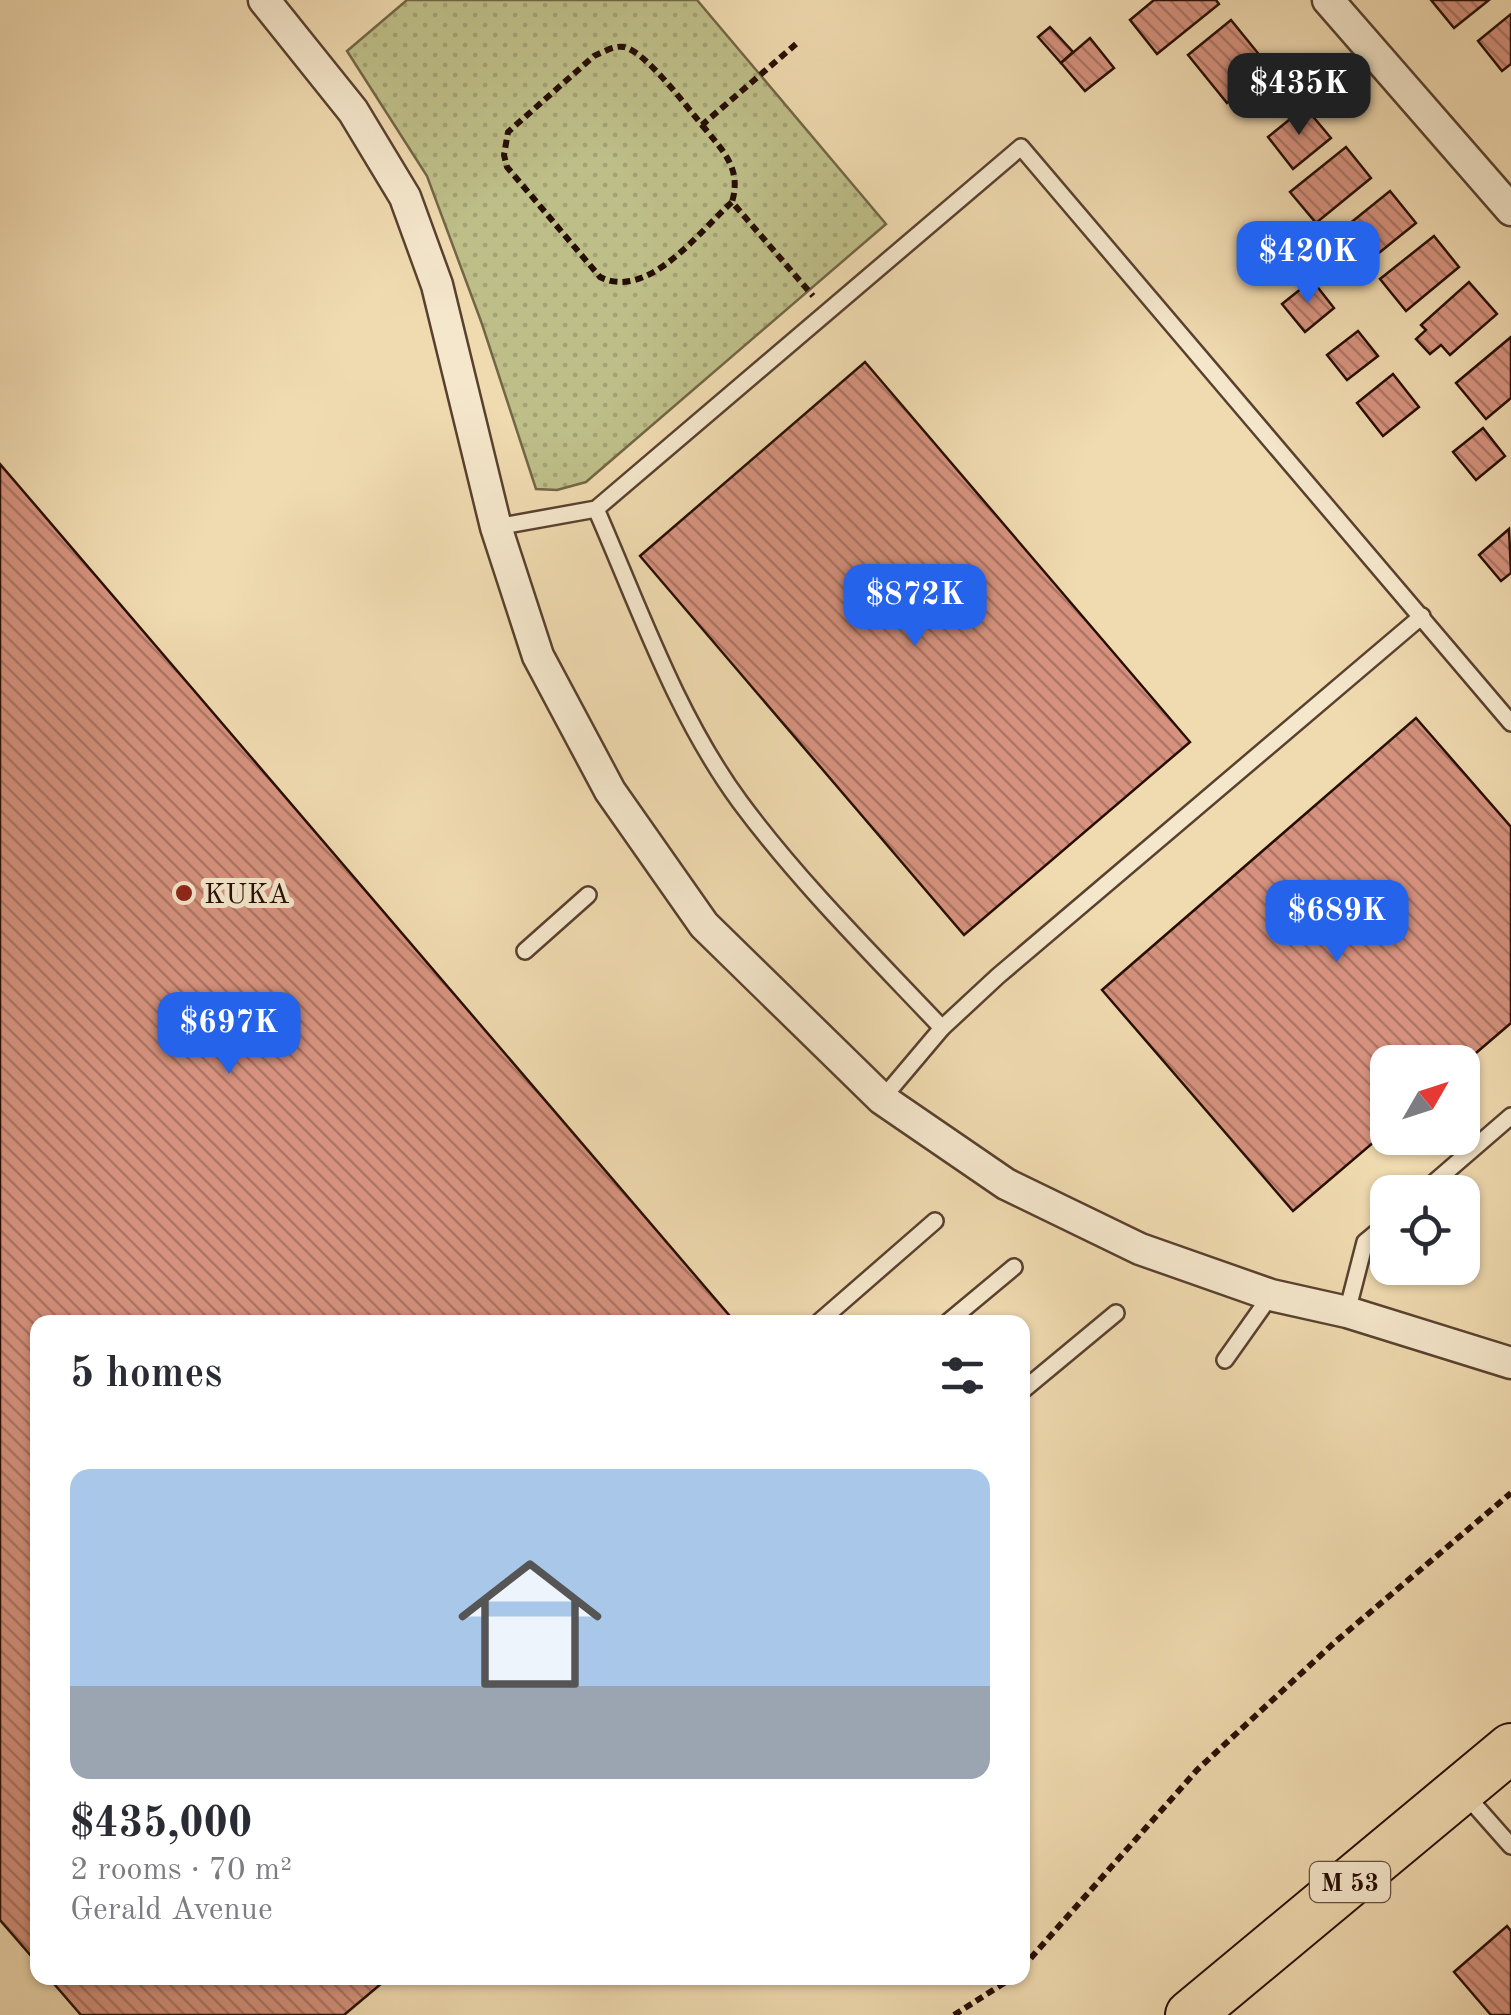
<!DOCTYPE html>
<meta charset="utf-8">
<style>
:root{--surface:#fff;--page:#f7f7f7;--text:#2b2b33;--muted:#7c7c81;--accent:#2563eb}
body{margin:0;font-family:"Old Standard TT",serif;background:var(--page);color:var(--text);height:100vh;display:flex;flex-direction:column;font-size:38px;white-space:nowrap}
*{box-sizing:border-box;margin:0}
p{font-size:32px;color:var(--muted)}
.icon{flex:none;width:55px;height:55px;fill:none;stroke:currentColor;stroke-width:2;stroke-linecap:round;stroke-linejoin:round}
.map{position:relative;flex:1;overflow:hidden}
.panel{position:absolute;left:30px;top:1315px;width:1000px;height:670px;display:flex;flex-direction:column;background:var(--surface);border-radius:20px;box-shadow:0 2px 8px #0004}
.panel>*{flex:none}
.needle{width:65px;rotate:51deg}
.fabs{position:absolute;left:1370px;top:1045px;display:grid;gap:20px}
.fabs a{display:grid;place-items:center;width:110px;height:110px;border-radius:20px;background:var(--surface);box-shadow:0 2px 8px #0004;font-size:50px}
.price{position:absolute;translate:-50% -85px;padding:0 22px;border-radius:20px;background:var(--accent);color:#fff;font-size:32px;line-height:65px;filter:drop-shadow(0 2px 5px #0008)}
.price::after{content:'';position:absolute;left:50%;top:60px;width:30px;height:22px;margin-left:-15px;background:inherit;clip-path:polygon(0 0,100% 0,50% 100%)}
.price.current{background:#222;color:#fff}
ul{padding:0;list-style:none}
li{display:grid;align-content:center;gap:20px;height:530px;padding:0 40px}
li span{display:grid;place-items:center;height:310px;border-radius:20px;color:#555}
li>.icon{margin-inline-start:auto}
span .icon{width:180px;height:180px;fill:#fffc;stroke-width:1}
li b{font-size:42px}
h2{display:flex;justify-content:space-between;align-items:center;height:120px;padding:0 40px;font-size:42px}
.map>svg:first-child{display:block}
.grass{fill:url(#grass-dots);stroke:#726646;stroke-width:2.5}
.building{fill:url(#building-back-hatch);stroke:#270e04;stroke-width:2.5}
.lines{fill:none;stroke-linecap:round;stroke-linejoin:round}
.lane-casing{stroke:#59412f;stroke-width:20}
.street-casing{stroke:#59412f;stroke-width:35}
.primary-casing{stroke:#270e04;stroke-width:52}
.path{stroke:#270e04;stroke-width:6;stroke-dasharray:8 5;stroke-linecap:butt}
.lane{stroke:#f5e7cc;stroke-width:15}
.street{stroke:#f5e7cc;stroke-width:30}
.primary{stroke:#f0dab0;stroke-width:48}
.poi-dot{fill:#8f2418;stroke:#f5e7cc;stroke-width:4}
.labels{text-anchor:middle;stroke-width:10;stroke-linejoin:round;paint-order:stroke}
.shield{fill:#f5e7cc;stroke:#654f40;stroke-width:2.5}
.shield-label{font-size:25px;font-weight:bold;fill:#270e04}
.poi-label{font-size:28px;fill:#270e04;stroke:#f5e7cc;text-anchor:start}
</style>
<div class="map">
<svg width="1511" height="2015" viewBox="0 0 1511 2015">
<defs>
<pattern id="grass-dots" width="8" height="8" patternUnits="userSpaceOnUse" patternTransform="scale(2.5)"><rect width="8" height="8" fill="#bebe88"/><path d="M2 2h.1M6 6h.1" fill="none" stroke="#a3a274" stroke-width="1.8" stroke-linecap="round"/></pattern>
<pattern id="building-back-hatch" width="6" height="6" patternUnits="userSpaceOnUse" patternTransform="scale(2.5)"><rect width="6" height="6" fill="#d6927e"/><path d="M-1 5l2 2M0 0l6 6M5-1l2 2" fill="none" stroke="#ae7665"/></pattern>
</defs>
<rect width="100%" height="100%" fill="#f0dab0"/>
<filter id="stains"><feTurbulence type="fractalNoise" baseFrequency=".002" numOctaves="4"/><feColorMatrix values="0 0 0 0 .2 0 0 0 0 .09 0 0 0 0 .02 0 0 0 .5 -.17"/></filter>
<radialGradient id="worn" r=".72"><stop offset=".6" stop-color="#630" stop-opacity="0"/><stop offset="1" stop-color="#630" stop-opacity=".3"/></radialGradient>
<path class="grass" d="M407,0H697L886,224L586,482L557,490L536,489L482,324L427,176L347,51Z"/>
<g class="building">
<path d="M1154,0H1216L1219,4L1157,54L1130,20Z"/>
<path d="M1431,0H1489L1454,28Z"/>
<path d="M1511,14V64L1502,71L1478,41Z"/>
<path d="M1231,20L1270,68L1227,103L1188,55Z"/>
<path d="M1050,27L1073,52L1061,63L1038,37Z"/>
<path d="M1090,38L1114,68L1085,91L1061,63Z"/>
<path d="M1305,107L1331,138L1293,169L1268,137Z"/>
<path d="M1346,147L1371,178L1316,223L1290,192Z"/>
<path d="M1390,191L1416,223L1364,265L1338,233Z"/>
<path d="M1434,236L1459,267L1406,311L1380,279Z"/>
<path d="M1312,280L1334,308L1305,332L1282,304Z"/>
<path d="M1469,282L1497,314L1450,355L1441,345L1430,354L1416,339L1426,330L1421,325Z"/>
<path d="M1358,331L1378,356L1347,380L1327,355Z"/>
<path d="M1511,337V398L1486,419L1456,383Z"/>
<path d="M865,362L1190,742L964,935L640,556Z"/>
<path d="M1393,374L1419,407L1383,436L1357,403Z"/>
<path d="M1483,428L1505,456L1476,480L1453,452Z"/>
<path d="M0,464L735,1322H38V1964L0,1920Z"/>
<path d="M1509,529L1511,573L1501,581L1479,555Z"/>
<path d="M1416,718L1511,827V1023L1462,1065L1388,1062V1130L1293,1211L1102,990Z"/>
<path d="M1507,1926L1511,1931V2015H1491L1454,1972Z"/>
<path d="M49,1978H388L344,2015H81Z"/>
</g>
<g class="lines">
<g class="lane-casing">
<g id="lane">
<path d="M596,509C639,607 676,715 740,802C800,883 873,955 942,1028"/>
<path d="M496,527L596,509L1021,147L1511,723"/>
<path d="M525,951L588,895"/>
<path d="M882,1099L942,1028L998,976L1422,616"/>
<path d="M1423,1192L1511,1116"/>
<path d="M1347,1312L1365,1242L1388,1223"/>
<path d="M819,1322L935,1221"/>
<path d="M948,1322L1014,1267"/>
<path d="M1225,1360L1271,1295"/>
<path d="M1022,1391L1116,1313"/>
<path d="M1464,1793L1511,1846"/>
</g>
</g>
<g class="street-casing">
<g id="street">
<path d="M264,0L353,111L405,197L437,285L496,527L538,656L610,791L704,925L882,1099L1006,1184L1140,1249L1271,1295L1347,1312L1511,1363"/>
<path d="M1328,0L1511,210"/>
</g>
</g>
<g class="primary-casing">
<path id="primary" d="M1190,2015L1511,1748"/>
</g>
<g class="path">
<path d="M796,44L702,125C687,107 645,51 624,47C615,45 603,52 594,56L508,132L504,155L507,167L600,277C648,301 699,232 732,202L813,296"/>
<path d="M702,125C723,151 742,168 732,202"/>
<path d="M1022,1968L1197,1770L1335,1642L1511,1493"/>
<path d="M954,2015L1012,1978"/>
</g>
<use href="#lane" class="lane"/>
<use href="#street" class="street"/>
<use href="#primary" class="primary"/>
</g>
<circle class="poi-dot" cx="184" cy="893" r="10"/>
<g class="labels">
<rect class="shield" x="1310" y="1862" width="80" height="40" rx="8"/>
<g class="shield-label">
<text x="1350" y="1891">M 53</text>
</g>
<g class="poi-label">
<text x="204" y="903">KUKA</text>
</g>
</g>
<rect width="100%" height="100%" filter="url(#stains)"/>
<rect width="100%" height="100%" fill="url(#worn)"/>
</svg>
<div class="fabs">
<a><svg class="needle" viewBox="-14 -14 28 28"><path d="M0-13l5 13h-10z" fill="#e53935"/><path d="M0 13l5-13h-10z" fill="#7c7c81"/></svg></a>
<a><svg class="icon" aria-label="locate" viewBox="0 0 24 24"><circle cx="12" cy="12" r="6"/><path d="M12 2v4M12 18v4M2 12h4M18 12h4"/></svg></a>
</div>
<b class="price current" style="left:1299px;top:138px">$435K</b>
<b class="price" style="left:1308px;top:306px">$420K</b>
<b class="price" style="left:915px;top:649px">$872K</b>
<b class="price" style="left:1337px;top:965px">$689K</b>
<b class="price" style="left:229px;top:1077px">$697K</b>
<section class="panel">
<h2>5 homes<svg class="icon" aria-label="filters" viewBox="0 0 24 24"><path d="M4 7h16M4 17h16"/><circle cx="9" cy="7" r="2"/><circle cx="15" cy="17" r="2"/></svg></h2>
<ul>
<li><span style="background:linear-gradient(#a9c7e8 70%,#9aa5b1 0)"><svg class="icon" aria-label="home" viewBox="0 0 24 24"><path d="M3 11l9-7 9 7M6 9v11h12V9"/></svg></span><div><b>$435,000</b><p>2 rooms · 70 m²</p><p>Gerald Avenue</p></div></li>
</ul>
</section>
</div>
